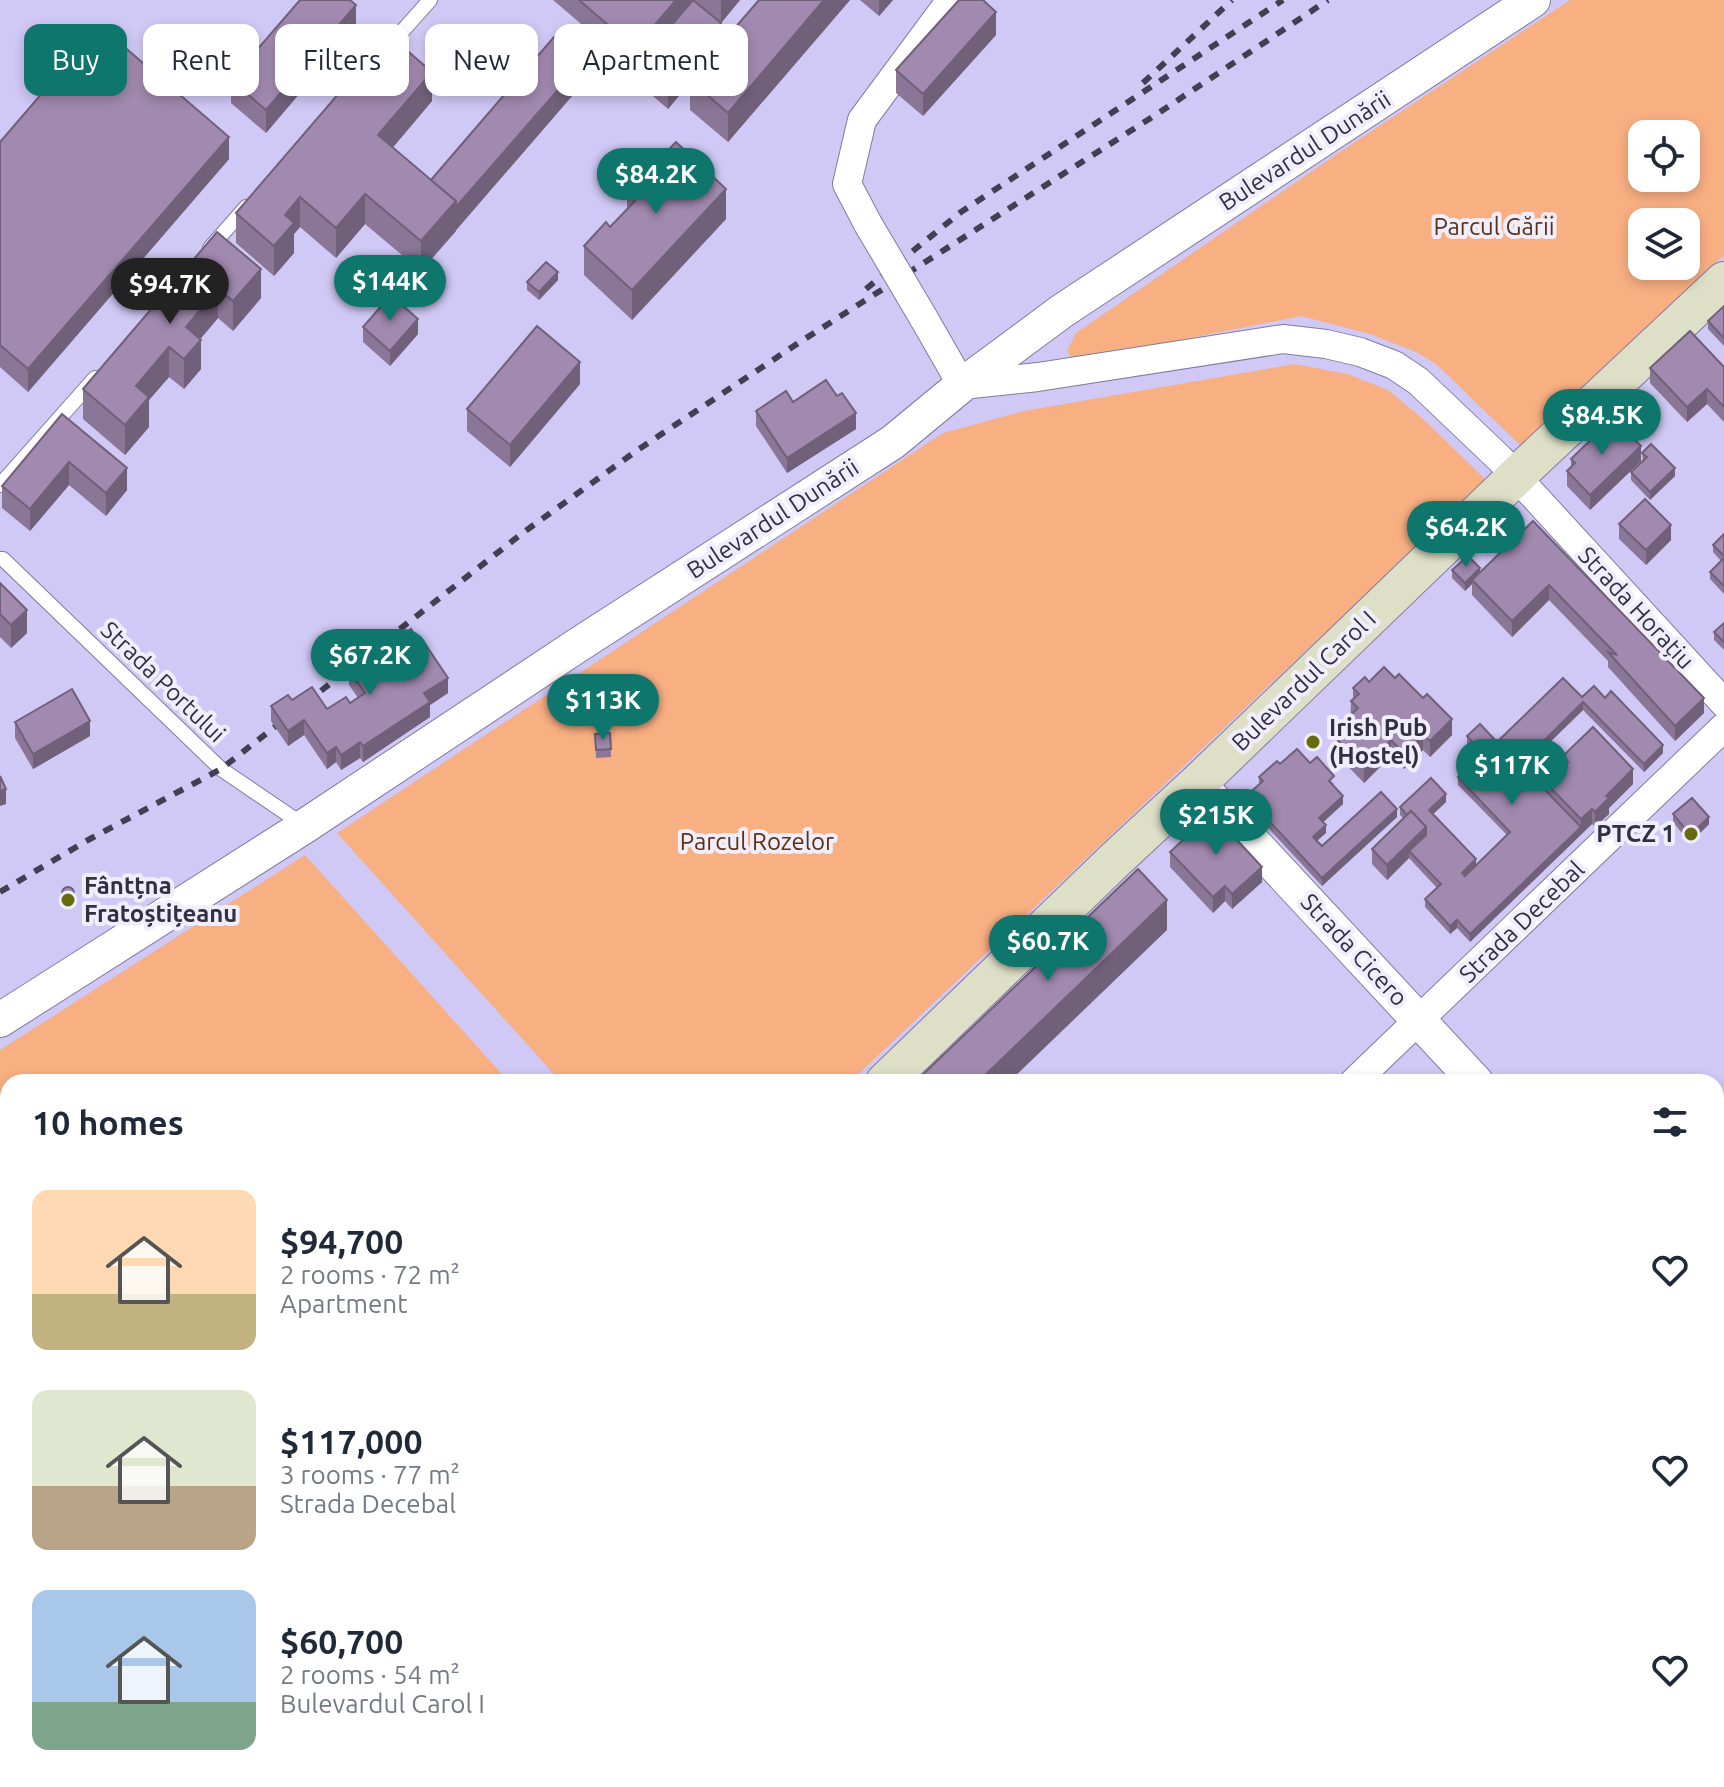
<!DOCTYPE html>
<meta charset="utf-8">
<style>
:root{--surface:#fff;--page:#f2f2f3;--text:#1f2937;--muted:#747a83;--accent:#0f766e}
body{margin:0;font-family:Ubuntu,sans-serif;background:var(--page);color:var(--text);height:100vh;display:flex;flex-direction:column;font-size:30px;white-space:nowrap}
*{box-sizing:border-box;margin:0}
p{font-size:26px;color:var(--muted)}
.icon{flex:none;width:44px;height:44px;fill:none;stroke:currentColor;stroke-width:2;stroke-linecap:round;stroke-linejoin:round}
.map{position:relative;flex:1;overflow:hidden}
.side{position:absolute;left:0px;top:1074px;width:1724px;height:714px;display:flex;flex-direction:column;background:var(--surface);border-radius:24px 24px 0 0;box-shadow:0 4px 12px #0003}
.side>*{flex:none}
.banner{position:absolute;left:24px;top:24px;width:800px;height:72px;display:flex;gap:16px}
.tools{position:absolute;left:1628px;top:120px;display:grid;gap:16px}
.tools a{display:grid;place-items:center;width:72px;height:72px;border-radius:16px;background:var(--surface);box-shadow:0 4px 12px #0003;font-size:40px}
.price{position:absolute;translate:-50% -68px;padding:0 18px;border-radius:28px;background:var(--accent);color:#fff;font-size:26px;line-height:52px;filter:drop-shadow(0 2px 4px #0008)}
.price::after{content:'';position:absolute;left:50%;top:48px;width:24px;height:18px;margin-left:-12px;background:inherit;clip-path:polygon(0 0,100% 0,50% 100%)}
.price.selected{background:#222;color:#fff}
ul{padding:0;list-style:none}
li{display:flex;align-items:center;gap:24px;height:200px;padding:0 32px}
li span{display:grid;place-items:center;flex:none;width:224px;height:160px;border-radius:16px;color:#555}
li>.icon{margin-inline-start:auto}
span .icon{width:96px;height:96px;fill:#fffc;stroke-width:1}
li b{font-size:34px}
h2{display:flex;justify-content:space-between;align-items:center;height:96px;padding:0 32px;font-size:34px}
.tag{padding:0 28px;border-radius:16px;background:var(--surface);box-shadow:0 4px 12px #0003;font-size:28px;line-height:72px}
.tag.selected{background:var(--accent);color:#fff}
.map>svg:first-child{display:block}
.green{fill:#f8af82;fill-rule:evenodd}
.lines{fill:none;stroke-linecap:round;stroke-linejoin:round}
.service-casing{stroke:#827ba3;stroke-width:16}
.pedestrian-casing{stroke:#827ba3;stroke-width:22}
.minor-casing{stroke:#827ba3;stroke-width:30}
.tertiary-casing{stroke:#827ba3;stroke-width:36}
.secondary-casing{stroke:#827ba3;stroke-width:40}
.service{stroke:#fff;stroke-width:14}
.pedestrian{stroke:#fff;stroke-width:20}
.minor{stroke:#fff;stroke-width:28}
.tertiary{stroke:#fff;stroke-width:34}
.secondary{stroke:#dddfc7;stroke-width:38}
.rail{stroke:#423f53;stroke-width:6;stroke-dasharray:10 10;stroke-linecap:butt}
.minor-bridge-casing{stroke:#827ba3;stroke-width:30;stroke-linecap:butt}
.minor-bridge{stroke:#fff;stroke-width:28}
.wall{fill:#8a7696}
.shaded-wall{fill:#71607a}
.building{fill:#a189af;stroke:#71607a;stroke-width:2}
.poi-dot{fill:#666b0d;stroke:#f0eefc;stroke-width:3}
.labels{text-anchor:middle;stroke-width:8;stroke-linejoin:round;paint-order:stroke}
.street-label{font-size:24px;fill:#322f40;stroke:#f0eefc}
.park-label{font-size:24px;fill:#5e3110;stroke:#f0eefc}
.poi-label{font-size:24px;font-weight:bold;fill:#322f40;stroke:#f0eefc;text-anchor:start}
</style>
<div class="map">
<svg width="1724" height="1787" viewBox="0 0 1724 1787">
<rect width="100%" height="100%" fill="#d0c8f5"/>
<g class="green">
<path d="M1570,0H1724V255L1521,446L1436,364L1416,352L1370,334L1301,316L1074,361L1067,351L1076,333L1334,156ZM1642,134H1686V178H1642ZM1642,222H1686V266H1642Z"/>
<path d="M1295,364L1347,374L1388,390L1422,418L1486,480L850,1082H561L337,833L943,433L1024,411Z"/>
<path d="M305,855L509,1082H8V1780H112L105,1787H0V1050Z"/>
</g>
<g class="lines">
<g class="service-casing">
<g id="service">
<path d="M382,54L430,0"/>
<path d="M210,248L246,207"/>
<path d="M0,485L95,378"/>
<path d="M0,559H3L221,769L305,826"/>
<path d="M1045,1780L1052,1787"/>
<path d="M50,1787L57,1780"/>
<path d="M1267,1787L1275,1780"/>
</g>
</g>
<g class="pedestrian-casing">
<path id="pedestrian" d="M236,1780L243,1787"/>
</g>
<g class="minor-casing">
<g id="minor">
<path d="M868,224L847,184L862,120L951,0"/>
<path d="M923,317L962,385L1038,377L1283,339L1326,344L1360,352L1394,365L1418,381L1500,459L1724,703"/>
<path d="M1354,1082L1724,727"/>
<path d="M1716,1182L1724,1175"/>
<path d="M1182,1780L1189,1787"/>
<path d="M613,1787L620,1780"/>
<path d="M1081,1787L1088,1780"/>
</g>
</g>
<g class="tertiary-casing">
<g id="tertiary">
<path d="M1198,783L1476,1082"/>
<path d="M0,1020L305,826L578,645L893,442L962,385L1062,311L1533,0"/>
<path d="M1716,1341L1724,1349"/>
<path d="M1716,1641L1724,1633"/>
<path d="M1560,1787L1567,1780"/>
</g>
</g>
<g class="secondary-casing">
<g id="secondary">
<path d="M885,1082L1117,858L1198,783L1531,462L1724,281"/>
<path d="M143,1787L151,1780"/>
</g>
</g>
<use href="#service" class="service"/>
<use href="#pedestrian" class="pedestrian"/>
<use href="#minor" class="minor"/>
<use href="#tertiary" class="tertiary"/>
<use href="#secondary" class="secondary"/>
<g class="rail">
<path d="M1143,83L1232,0"/>
<path d="M866,289L961,212L1283,0"/>
<path d="M0,892L88,840L221,769L524,532L639,449L800,342L1157,114L1328,0"/>
</g>
<g class="minor-bridge-casing">
<path id="minor-bridge" d="M868,224L923,317"/>
</g>
<use href="#minor-bridge" class="minor-bridge"/>
</g>
<g class="wall">
<path d="M553,0H740L721,23L695,1L721,44L759,0H850L728,142L690,110V82L668,109L640,85V64L635,70Z"/>
<path d="M860,0H893L879,16Z"/>
<path d="M356,27L266,133L231,103V80Z"/>
<path d="M996,35L923,116L896,93V70Z"/>
<path d="M591,74L421,271L365,224L336,258L300,227L294,234V253L274,276L236,243V213L432,101L393,147L431,180Z"/>
<path d="M0,142L229,159L28,392L0,367Z"/>
<path d="M627,194L726,219L632,320L584,275V246L610,227L627,209Z"/>
<path d="M217,232L261,298L233,331L218,318L200,339L201,369L184,389L169,377L149,400V427L125,455L83,419V389Z"/>
<path d="M558,280L539,300L527,290V282Z"/>
<path d="M1724,306V346L1708,329V321Z"/>
<path d="M363,327L418,334L390,366L363,342Z"/>
<path d="M1724,367V422L1707,404L1687,422L1650,383V368Z"/>
<path d="M580,384L510,467L467,431V409Z"/>
<path d="M793,402L856,429L787,473L756,426V411Z"/>
<path d="M62,414L127,490L106,516L69,485L30,531L2,508V486Z"/>
<path d="M1642,453L1675,476L1650,500L1631,480V472L1643,461Z"/>
<path d="M1571,459L1641,461L1590,510L1567,486V471L1571,467Z"/>
<path d="M1533,521L1704,713L1675,741L1608,667V661L1549,600L1512,637L1472,595V584L1465,591L1452,578V570L1480,572Z"/>
<path d="M1619,524L1671,540L1646,565L1619,539Z"/>
<path d="M1724,534V594L1710,579V572L1721,561L1713,552V545Z"/>
<path d="M0,583L27,633L11,648L0,637Z"/>
<path d="M1724,623V650L1714,640V632Z"/>
<path d="M349,670L448,693L430,705V717L363,762L360,758L341,770L336,762L327,769L304,735L288,746L271,721V706L292,700L327,709L350,703L358,698L349,685Z"/>
<path d="M1369,682L1452,735L1430,757L1423,750L1404,769L1391,756L1364,783L1338,756V741L1350,729L1351,701L1353,699V688Z"/>
<path d="M1582,697L1605,698L1663,753L1644,772L1583,710L1510,781L1521,791L1562,757L1633,784L1609,808V814L1595,827L1592,824L1470,942L1457,928L1450,934L1425,907V899L1437,888L1409,858L1387,880L1372,864V849L1403,818L1400,815V807L1446,802L1433,814L1476,865L1507,835L1458,785V777L1479,756L1467,744V736L1497,742Z"/>
<path d="M15,722L90,736L33,769L15,738Z"/>
<path d="M610,733L611,757L596,758L595,734Z"/>
<path d="M1310,763L1334,784L1333,785L1343,804L1323,822L1326,833L1317,841L1322,846L1397,817L1322,886L1246,804V796L1259,784V777L1280,764Z"/>
<path d="M1673,814L1709,824L1690,843L1673,822Z"/>
<path d="M1170,852L1262,882L1232,909L1225,901L1213,913L1170,867Z"/>
<path d="M74,892V904L69,906H65L62,901V894Z"/>
<path d="M8,1588V1633L0,1625V1596Z"/>
<path d="M314,1780H435L442,1787H345L344,1786L343,1787H320Z"/>
<path d="M440,1780H458L451,1787H447Z"/>
<path d="M472,1780H520L527,1787H479Z"/>
<path d="M632,1780H690L696,1787H632Z"/>
<path d="M833,1780H884L876,1787H839Z"/>
<path d="M927,1780H964L971,1787H934Z"/>
</g>
<g class="shaded-wall">
<path d="M676,0H695L635,70V48Z"/>
<path d="M721,0H740L721,23Z"/>
<path d="M824,0H850L728,142V113Z"/>
<path d="M879,0H893L879,16Z"/>
<path d="M356,5V27L266,133V110Z"/>
<path d="M996,12V35L923,116V94Z"/>
<path d="M721,23V46L668,109V86Z"/>
<path d="M591,52V74L456,230V207Z"/>
<path d="M432,72V101L378,165V135Z"/>
<path d="M229,137V159L28,392V369Z"/>
<path d="M726,189V219L632,320V290Z"/>
<path d="M365,194V224L336,258V228Z"/>
<path d="M300,197V227L294,234V253L274,276V246L285,215Z"/>
<path d="M456,201V231L421,271V241Z"/>
<path d="M261,269V298L233,331V301Z"/>
<path d="M558,272V280L539,300V292Z"/>
<path d="M218,289V318L186,356V327Z"/>
<path d="M418,319V334L390,366V351Z"/>
<path d="M201,340V369L184,389V359Z"/>
<path d="M169,347V377L149,400V427L125,455V425L136,386Z"/>
<path d="M580,362V384L510,467V445Z"/>
<path d="M1707,389V404L1687,422V407Z"/>
<path d="M856,413V429L787,473V458Z"/>
<path d="M1641,446V461L1590,510V495Z"/>
<path d="M69,462V485L30,531V509Z"/>
<path d="M127,468V490L106,516V493Z"/>
<path d="M1675,468V476L1650,500V492Z"/>
<path d="M1671,525V540L1646,565V550Z"/>
<path d="M1480,568V576L1472,580V584L1465,591V583Z"/>
<path d="M1549,585V600L1512,637V621Z"/>
<path d="M27,610V633L11,648V625Z"/>
<path d="M448,678V693L430,705V717L363,762V746L424,693Z"/>
<path d="M1704,698V713L1675,741V726Z"/>
<path d="M1583,702V710L1507,784V777Z"/>
<path d="M1452,719V735L1430,757V741Z"/>
<path d="M304,720V735L288,746V731Z"/>
<path d="M90,721V736L33,769V754Z"/>
<path d="M1423,735V750L1404,769V754Z"/>
<path d="M1391,740V756L1364,783V768Z"/>
<path d="M360,742V758L341,770V755Z"/>
<path d="M1663,745V753L1644,772V764Z"/>
<path d="M336,747V762L327,769V753Z"/>
<path d="M1633,769V784L1609,808V814L1595,827V812L1606,796Z"/>
<path d="M6,789V804L0,806V791Z"/>
<path d="M1446,794V802L1429,818V810Z"/>
<path d="M1343,796V804L1319,826V818Z"/>
<path d="M1397,809V817L1322,886V878Z"/>
<path d="M1592,809V824L1470,942V934L1581,827V819Z"/>
<path d="M1709,817V824L1690,843V835Z"/>
<path d="M1326,825V833L1313,844V837Z"/>
<path d="M1426,827V843L1409,851V858L1387,880V865Z"/>
<path d="M1476,859V867L1462,880V873Z"/>
<path d="M1262,867V882L1232,909V894Z"/>
<path d="M1225,886V901L1213,913V897Z"/>
<path d="M74,896V904L69,906V899Z"/>
<path d="M1167,900V930L1009,1082H978Z"/>
<path d="M1457,920V928L1450,934V926Z"/>
<path d="M1717,1339V1362L1716,1363V1340Z"/>
<path d="M331,1780H344V1786L343,1787H331Z"/>
<path d="M450,1780H458L451,1787H449Z"/>
<path d="M857,1780H884L876,1787H857Z"/>
</g>
<g class="building">
<path d="M300,0H350L356,5L266,110L231,80Z"/>
<path d="M579,0H676L635,48Z"/>
<path d="M693,0L721,23L668,86L640,62Z"/>
<path d="M759,0H824L728,113L690,80Z"/>
<path d="M959,0H983L996,12L923,94L896,70Z"/>
<path d="M100,26L229,137L28,369L0,345V142Z"/>
<path d="M389,35L432,72L378,135L456,201L421,241L365,194L336,228L300,197L285,215L294,223L274,246L236,213Z"/>
<path d="M571,35L591,52L456,207V201L431,180L554,37Z"/>
<path d="M676,142L726,189L632,290L584,246L606,222L610,227L635,201L627,194Z"/>
<path d="M217,232L261,269L233,301L218,289L186,327L201,340L184,359L169,347L136,386L149,397L125,425L83,389Z"/>
<path d="M546,262L558,272L539,292L527,282Z"/>
<path d="M391,295L418,319L390,351L363,327Z"/>
<path d="M1724,306V338L1708,321Z"/>
<path d="M537,326L580,362L510,445L467,409Z"/>
<path d="M1690,331L1724,367V407L1707,389L1687,407L1650,368Z"/>
<path d="M826,380L837,396L842,393L856,413L787,458L756,411L786,391L793,402Z"/>
<path d="M62,414L127,468L106,493L69,462L30,509L2,486Z"/>
<path d="M1617,422L1641,446L1590,495L1567,471L1575,463L1571,459L1605,426L1609,430Z"/>
<path d="M1651,444L1675,468L1650,492L1631,472L1647,457L1642,453Z"/>
<path d="M1645,499L1671,525L1646,550L1619,524Z"/>
<path d="M1533,521L1704,698L1675,726L1608,652L1617,655L1549,585L1512,621L1472,580Z"/>
<path d="M1724,534V556L1713,545Z"/>
<path d="M1468,556L1480,568L1465,583L1452,570Z"/>
<path d="M1724,558V586L1710,572Z"/>
<path d="M0,583L27,610L11,625L0,614Z"/>
<path d="M1724,623V642L1714,632Z"/>
<path d="M411,629L422,646L425,644L448,678L424,693L430,702L363,746L360,742L341,755L336,747L327,753L304,720L288,731L271,706L288,695L292,700L312,687L327,709L346,697L350,703L365,693L349,670Z"/>
<path d="M1384,667L1395,678L1399,674L1423,698L1427,694L1452,719L1430,741L1423,735L1404,754L1391,740L1364,768L1338,741L1356,722L1350,716L1358,708L1351,701L1359,694L1353,688L1365,677L1369,682Z"/>
<path d="M1563,678L1582,697L1594,686L1605,698L1611,691L1663,745L1644,764L1583,702L1507,777L1521,791L1559,754L1562,757V764L1564,766L1546,783V791L1581,827L1470,934L1457,920L1450,926L1425,899L1441,884L1409,851L1426,835V827L1411,811L1407,815L1400,807L1431,778L1446,794L1429,810L1476,859L1462,873L1465,876L1510,832L1458,777L1483,753L1467,736L1480,724L1497,742Z"/>
<path d="M72,689L90,721L33,754L15,722Z"/>
<path d="M1593,727L1633,769L1606,796L1609,798L1595,812L1592,809L1581,819L1546,783L1568,762L1562,757Z"/>
<path d="M610,733L611,749L596,750L595,734Z"/>
<path d="M1297,749L1310,763L1317,757L1334,776L1329,781L1343,796L1319,818L1326,825L1313,837L1322,846L1381,792L1397,809L1322,878L1246,796L1263,781L1259,777L1277,761L1280,764Z"/>
<path d="M0,776L6,789L0,791Z"/>
<path d="M1692,798L1709,817L1690,835L1673,814Z"/>
<path d="M1411,811L1426,827L1387,865L1372,849Z"/>
<path d="M1212,813L1262,867L1232,894L1225,886L1213,897L1170,852Z"/>
<path d="M1138,869L1167,900L978,1082H915Z"/>
<circle cx="68" cy="893" r="6"/>
<path d="M8,1588V1626L0,1618V1596Z"/>
<path d="M367,1780H435L442,1787H374Z"/>
<path d="M480,1780H520L527,1787H487Z"/>
<path d="M634,1780H690L696,1787H640Z"/>
<path d="M941,1780H964L971,1787H948Z"/>
<path d="M982,1780H1036L1040,1784L1037,1787H974Z"/>
</g>
<g class="poi-dot">
<circle cx="1313" cy="742" r="8"/>
<circle cx="1691" cy="834" r="8"/>
<circle cx="68" cy="900" r="8"/>
</g>
<g class="labels">
<g class="street-label">
<text transform="translate(1305 151) rotate(-33)" y="8">Bulevardul Dunării</text>
<text transform="translate(773 519) rotate(-33)" y="8">Bulevardul Dunării</text>
<text transform="translate(1636 608) rotate(47)" y="8">Strada Horațiu</text>
<text transform="translate(1304 681) rotate(-44)" y="8">Bulevardul Carol I</text>
<text transform="translate(163 682) rotate(44)" y="8">Strada Portului</text>
<text transform="translate(1522 922) rotate(-44)" y="8">Strada Decebal</text>
<text transform="translate(1354 950) rotate(47)" y="8">Strada Cicero</text>
</g>
<g class="park-label">
<text x="1494" y="235">Parcul Gării</text>
<text x="757" y="850">Parcul Rozelor</text>
</g>
<g class="poi-label">
<text x="1329" y="736">Irish Pub<tspan x="1329" dy="28">(Hostel)</tspan></text>
<text x="1675" y="842" text-anchor="end">PTCZ 1</text>
<text x="84" y="894">Fântțna<tspan x="84" dy="28">Fratoștițeanu</tspan></text>
</g>
</g>
</svg>
<div class="tools">
<a><svg class="icon" aria-label="locate" viewBox="0 0 24 24"><circle cx="12" cy="12" r="6"/><path d="M12 2v4M12 18v4M2 12h4M18 12h4"/></svg></a>
<a><svg class="icon" aria-label="layers" viewBox="0 0 24 24"><path d="M12 4l9 5-9 5-9-5zM3 14l9 5 9-5"/></svg></a>
</div>
<b class="price" style="left:656px;top:216px">$84.2K</b>
<b class="price" style="left:390px;top:323px">$144K</b>
<b class="price selected" style="left:170px;top:326px">$94.7K</b>
<b class="price" style="left:1602px;top:457px">$84.5K</b>
<b class="price" style="left:1466px;top:569px">$64.2K</b>
<b class="price" style="left:370px;top:697px">$67.2K</b>
<b class="price" style="left:603px;top:742px">$113K</b>
<b class="price" style="left:1512px;top:807px">$117K</b>
<b class="price" style="left:1216px;top:857px">$215K</b>
<b class="price" style="left:1048px;top:983px">$60.7K</b>
<div class="banner">
<a class="tag selected">Buy</a>
<a class="tag">Rent</a>
<a class="tag">Filters</a>
<a class="tag">New</a>
<a class="tag">Apartment</a>
</div>
<section class="side">
<h2>10 homes<svg class="icon" aria-label="filters" viewBox="0 0 24 24"><path d="M4 7h16M4 17h16"/><circle cx="9" cy="7" r="2"/><circle cx="15" cy="17" r="2"/></svg></h2>
<ul>
<li><span style="background:linear-gradient(#ffd9b3 65%,#c2b280 0)"><svg class="icon" aria-label="home" viewBox="0 0 24 24"><path d="M3 11l9-7 9 7M6 9v11h12V9"/></svg></span><div><b>$94,700</b><p>2 rooms · 72 m²</p><p>Apartment</p></div><svg class="icon" aria-label="heart" viewBox="0 0 24 24"><path d="M12 20l-8-8c-3-5 5-10 8-4 3-6 11-1 8 4z"/></svg></li>
<li><span style="background:linear-gradient(#dfe7d0 60%,#b9a48a 0)"><svg class="icon" aria-label="home" viewBox="0 0 24 24"><path d="M3 11l9-7 9 7M6 9v11h12V9"/></svg></span><div><b>$117,000</b><p>3 rooms · 77 m²</p><p>Strada Decebal</p></div><svg class="icon" aria-label="heart" viewBox="0 0 24 24"><path d="M12 20l-8-8c-3-5 5-10 8-4 3-6 11-1 8 4z"/></svg></li>
<li><span style="background:linear-gradient(#a9c7e8 70%,#7fa58c 0)"><svg class="icon" aria-label="home" viewBox="0 0 24 24"><path d="M3 11l9-7 9 7M6 9v11h12V9"/></svg></span><div><b>$60,700</b><p>2 rooms · 54 m²</p><p>Bulevardul Carol I</p></div><svg class="icon" aria-label="heart" viewBox="0 0 24 24"><path d="M12 20l-8-8c-3-5 5-10 8-4 3-6 11-1 8 4z"/></svg></li>
</ul>
</section>
</div>
